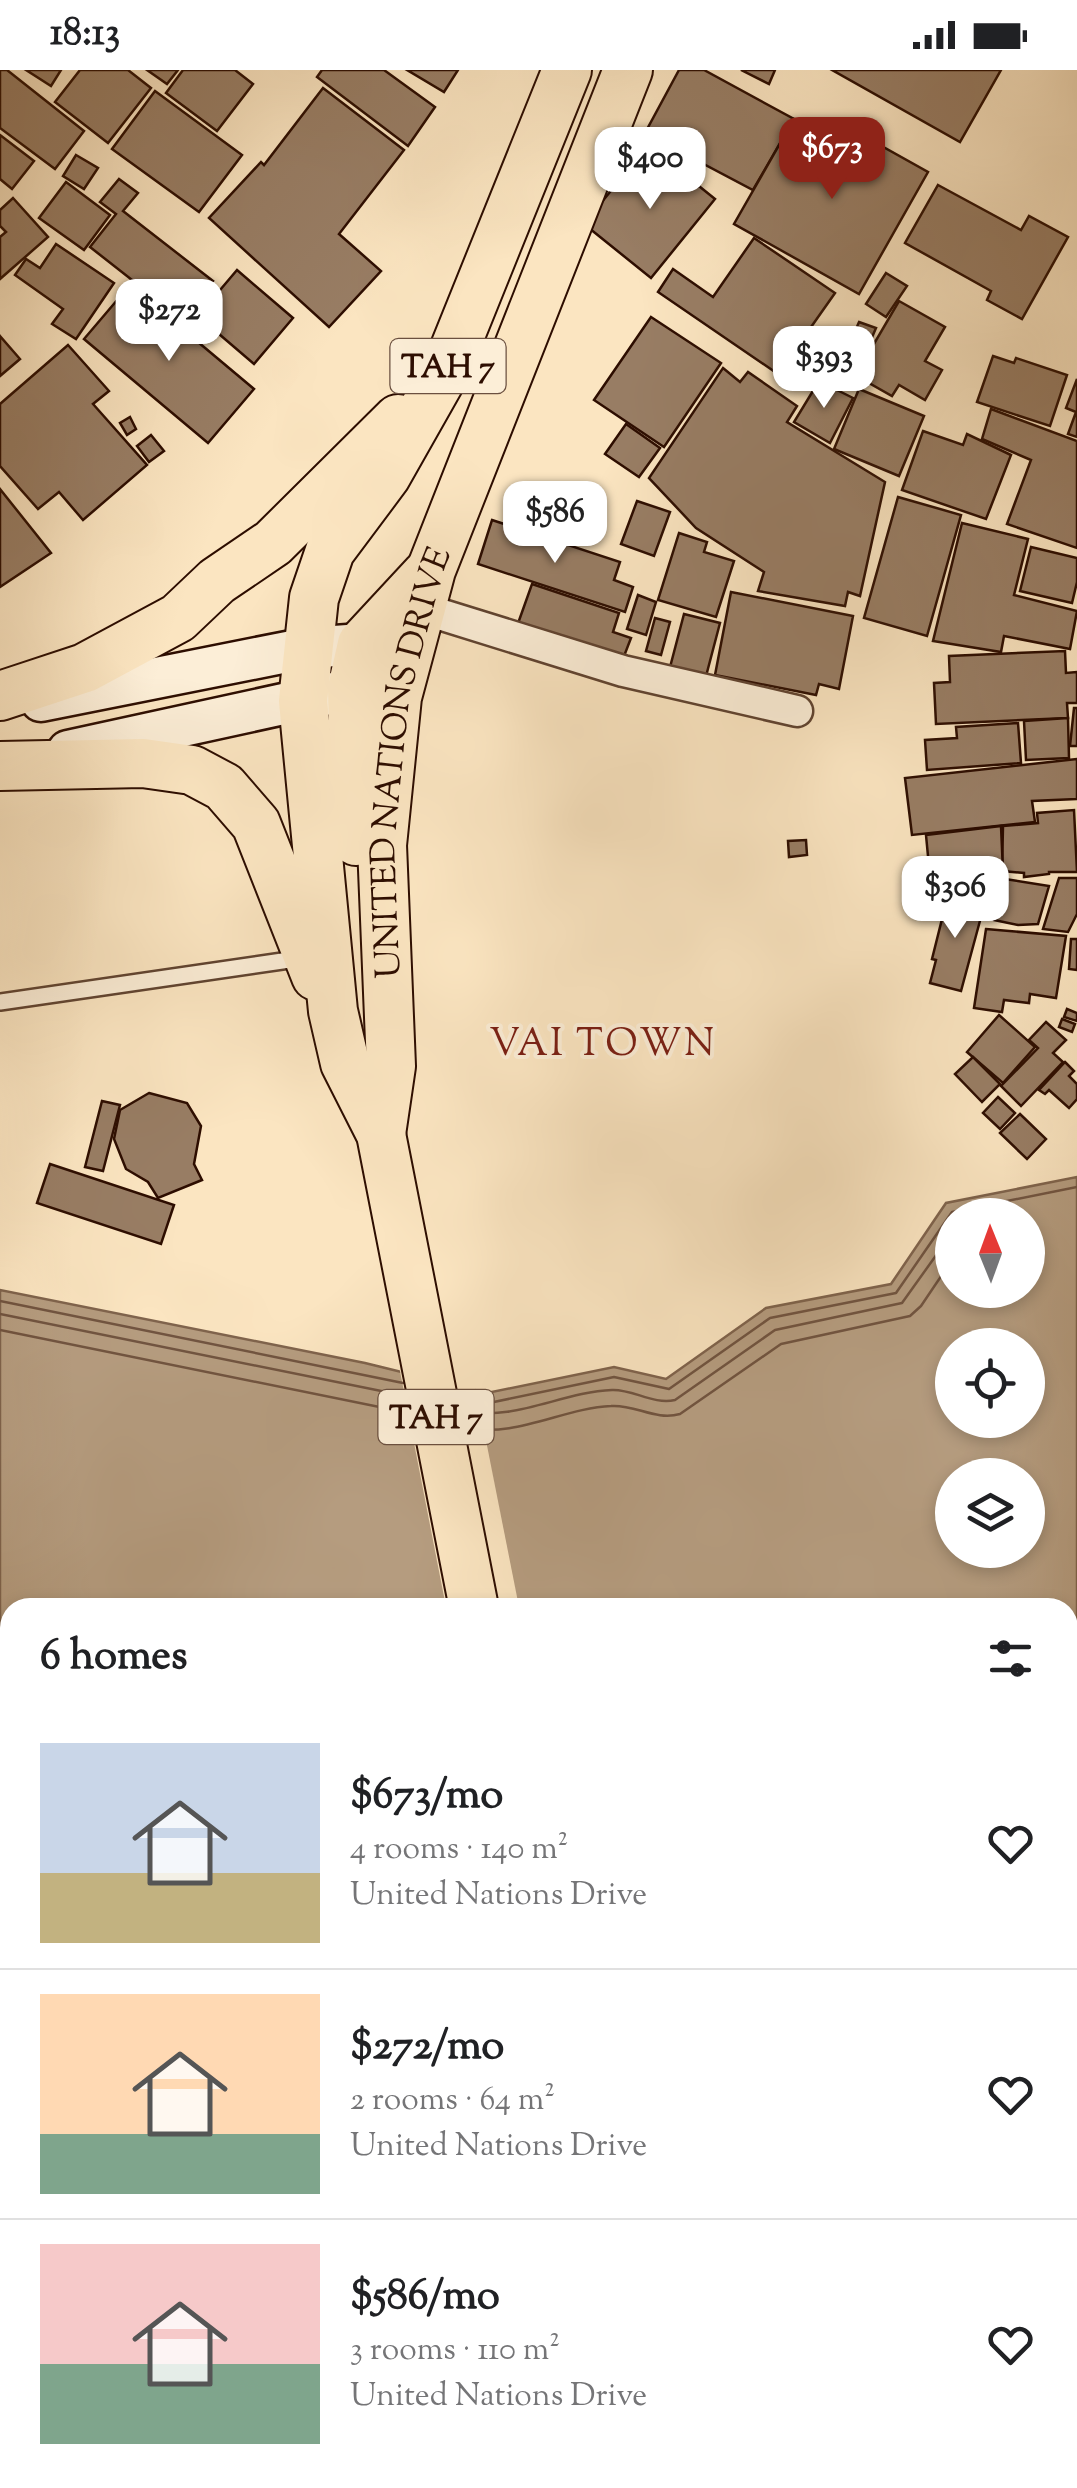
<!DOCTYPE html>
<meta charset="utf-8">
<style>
:root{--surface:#fff;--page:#f2f2f2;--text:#202124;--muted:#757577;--line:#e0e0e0;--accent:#8f2418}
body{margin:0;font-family:"Sorts Mill Goudy",serif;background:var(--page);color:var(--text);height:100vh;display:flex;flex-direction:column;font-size:38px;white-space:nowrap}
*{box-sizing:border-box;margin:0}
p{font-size:32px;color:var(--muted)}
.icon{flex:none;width:55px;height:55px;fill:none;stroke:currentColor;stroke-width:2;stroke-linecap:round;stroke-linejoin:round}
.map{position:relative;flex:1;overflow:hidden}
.drawer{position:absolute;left:0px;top:1528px;width:1078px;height:892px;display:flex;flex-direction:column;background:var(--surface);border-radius:30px 30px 0 0;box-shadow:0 5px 15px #0003}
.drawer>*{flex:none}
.needle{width:65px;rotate:359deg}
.tools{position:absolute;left:935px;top:1128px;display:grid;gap:20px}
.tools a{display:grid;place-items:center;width:110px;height:110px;border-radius:50%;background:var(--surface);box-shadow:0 5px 15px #0003;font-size:50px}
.price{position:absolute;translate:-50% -85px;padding:0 22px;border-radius:20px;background:#fff;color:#222;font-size:32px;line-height:65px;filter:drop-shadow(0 2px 5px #0008)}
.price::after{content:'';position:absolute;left:50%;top:60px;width:30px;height:22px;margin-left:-15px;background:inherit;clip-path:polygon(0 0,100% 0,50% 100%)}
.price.current{background:var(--accent);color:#fff}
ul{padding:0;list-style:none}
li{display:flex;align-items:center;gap:30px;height:250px;padding:0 40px}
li+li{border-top:2px solid var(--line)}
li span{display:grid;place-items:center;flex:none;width:280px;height:200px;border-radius:0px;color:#555}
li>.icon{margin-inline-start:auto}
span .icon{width:120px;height:120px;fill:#fffc;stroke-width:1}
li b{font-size:42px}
h2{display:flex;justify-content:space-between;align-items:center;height:120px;padding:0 40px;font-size:42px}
.status{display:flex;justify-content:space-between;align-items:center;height:70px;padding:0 50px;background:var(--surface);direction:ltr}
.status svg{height:28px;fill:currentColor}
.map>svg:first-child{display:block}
.water{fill:#b59c7f;stroke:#7f634c;stroke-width:2.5;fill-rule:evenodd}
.pier{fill:#fbe5c1}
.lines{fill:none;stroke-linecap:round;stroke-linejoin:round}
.shore{stroke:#715440;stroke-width:2.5}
.building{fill:#987d64;stroke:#2d0d00;stroke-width:2.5}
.service-casing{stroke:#604330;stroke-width:20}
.minor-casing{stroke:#604330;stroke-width:35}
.secondary-casing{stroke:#2d0d00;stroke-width:45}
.trunk-casing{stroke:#2d0d00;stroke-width:52}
.path{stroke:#2d0d00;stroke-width:6;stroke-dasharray:8 5;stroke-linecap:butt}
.service{stroke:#fceed7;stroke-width:15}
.minor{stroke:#fceed7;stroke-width:30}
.secondary{stroke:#fceed7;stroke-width:40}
.trunk{stroke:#fbe5c1;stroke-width:48}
.labels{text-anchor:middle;stroke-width:8;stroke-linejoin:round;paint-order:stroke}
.shield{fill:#fceed7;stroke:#6b5040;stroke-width:2.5}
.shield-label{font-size:32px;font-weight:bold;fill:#2d0d00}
.street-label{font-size:35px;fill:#2d0d00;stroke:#fceed7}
.neighbourhood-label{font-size:38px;letter-spacing:2.5px;fill:#7a1f14;stroke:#fceed7}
</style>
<div class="status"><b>18:13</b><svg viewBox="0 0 49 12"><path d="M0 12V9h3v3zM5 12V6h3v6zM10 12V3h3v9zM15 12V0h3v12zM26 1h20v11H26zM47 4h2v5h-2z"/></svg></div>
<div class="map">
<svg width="1077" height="2418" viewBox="0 0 1077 2418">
<rect width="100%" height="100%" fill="#fbe5c1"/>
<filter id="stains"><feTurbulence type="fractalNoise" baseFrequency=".002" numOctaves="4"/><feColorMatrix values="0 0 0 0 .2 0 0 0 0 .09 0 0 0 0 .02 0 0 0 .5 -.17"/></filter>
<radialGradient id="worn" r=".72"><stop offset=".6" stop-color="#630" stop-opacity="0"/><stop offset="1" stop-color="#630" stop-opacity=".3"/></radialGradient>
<g class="water">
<path d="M1077,1107V2271L1068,2267V1538H10V1976L0,1971V1220L365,1293L487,1323L614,1297L666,1309L766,1238L891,1214L946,1133ZM952,1145H1028V1220H952ZM952,1275H1028V1350H952ZM952,1405H1028V1480H952Z"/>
<path d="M0,2351L10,2354V2410H156L177,2418H0Z"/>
</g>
<path class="pier" d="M399,1296L475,1315L519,1537H446Z"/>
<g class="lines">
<g class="shore">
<path d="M0,1231L403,1313"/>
<path d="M0,1244L406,1326"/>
<path d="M0,1260L409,1343"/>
<path d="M459,1327L489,1333L614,1307L669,1319L770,1248L896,1223L952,1142L1077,1117"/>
<path d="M462,1340C513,1353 561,1322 612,1320C633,1319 653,1335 675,1330L775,1260L902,1233L952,1163"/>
<path d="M465,1357C514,1369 563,1338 611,1336C635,1334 655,1351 680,1344L781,1274L910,1246L921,1236L952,1190"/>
</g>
</g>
<g class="building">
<path d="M0,0H7L84,61L55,99L0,58Z"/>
<path d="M26,0H61L51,16Z"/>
<path d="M80,0H128L151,18L108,73L55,32Z"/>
<path d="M147,0H178L167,14Z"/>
<path d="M183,0H235L253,14L217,61L166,23Z"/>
<path d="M322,0H384L435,37L408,76L317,7Z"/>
<path d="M407,0H458L444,22Z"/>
<path d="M679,0H704L794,49L753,120L645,63Z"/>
<path d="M741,0H775L769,14Z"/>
<path d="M832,0H1001L960,72Z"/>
<path d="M323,18L404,80L339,164L381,201L329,257L209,148L261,92L264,95Z"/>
<path d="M155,21L242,85L199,142L112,79Z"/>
<path d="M794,49L842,76L851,59L928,102L859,224L734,154Z"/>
<path d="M0,65L34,91L12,119L0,109Z"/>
<path d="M648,75L715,129L651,208L584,154Z"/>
<path d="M76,85L98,98L84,119L63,106Z"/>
<path d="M119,109L138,123L123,141L213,211L183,250L90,177L116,144L100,132Z"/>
<path d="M66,112L110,145L84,180L39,148Z"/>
<path d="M938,115L1021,160L1029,146L1068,167L1022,249L987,230L991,221L905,173Z"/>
<path d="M13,128L48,167L0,209V167L6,162L0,156V140Z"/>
<path d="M754,168L835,223L778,304L658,222L673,199L713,227Z"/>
<path d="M56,174L114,213L76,269L52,254L63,239L15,205L26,189L40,198Z"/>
<path d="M237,200L293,248L254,294L198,246Z"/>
<path d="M886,203L907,216L886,247L866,234Z"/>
<path d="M130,215L254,319L208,373L84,269Z"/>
<path d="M899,231L945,257L925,291L942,300L925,330L899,315L892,326L862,309L868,298V284Z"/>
<path d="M651,247L721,293L664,377L594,330Z"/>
<path d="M859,252L876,258L867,279L850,273Z"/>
<path d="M0,266L20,289L0,306Z"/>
<path d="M68,275L109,321L93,334L147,395L83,450L59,422L38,439L0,396V334Z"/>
<path d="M849,277L867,291L848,316L835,307L842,298L836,294Z"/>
<path d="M993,286L1014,293L1016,288L1067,305L1050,356L977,332Z"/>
<path d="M723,298L740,312L748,302L797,336L787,352L885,412L860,526L848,522L845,536L758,521L764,502L696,458L649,408Z"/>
<path d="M1077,309V367L1068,364L1076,342L1066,338Z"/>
<path d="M819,311L853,328L830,373L794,352Z"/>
<path d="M859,319L924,346L899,406L834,379Z"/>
<path d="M991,339L1077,371V478L1007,454L1031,390L982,369Z"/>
<path d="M130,347L136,359L127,365L120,353Z"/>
<path d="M626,354L660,378L639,407L605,384Z"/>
<path d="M923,361L963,375L967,364L1011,385L986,449L902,420Z"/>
<path d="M151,365L164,381L149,392L137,376Z"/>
<path d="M0,419L51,483L0,517Z"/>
<path d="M898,427L961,445L927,566L864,548Z"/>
<path d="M637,431L670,442L654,486L621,474Z"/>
<path d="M492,450L620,492L614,510L633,517L625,542L478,494Z"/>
<path d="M962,453L1028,469L1014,525L1077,541L1070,579L1004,566L1001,582L933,571Z"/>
<path d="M679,463L707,472L704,482L734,491L716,547L658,530Z"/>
<path d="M1031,477L1077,488V512L1072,533L1020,521Z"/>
<path d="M532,514L619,543L613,562L631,568L621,594L516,559Z"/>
<path d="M731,522L853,546L839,619L819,614L816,625L715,605Z"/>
<path d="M638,525L656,532L646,565L627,559Z"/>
<path d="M684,544L720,553L705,610L669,601Z"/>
<path d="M655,548L670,552L661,585L646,581Z"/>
<path d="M1065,581L1066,603L1077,602V633H1067L1068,648L936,654L934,613L950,612L949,586Z"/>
<path d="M1074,638H1077V676H1070Z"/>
<path d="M1068,648L1069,688L1026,690L1024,651Z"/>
<path d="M1018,653L1021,693L927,700L925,670L957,668L956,657Z"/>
<path d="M1077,689V729L1032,731L1035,752L912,765L905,708Z"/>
<path d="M1074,740L1077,802H1049V804L1024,807V803L1002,801L1003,756L1038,753L1037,743Z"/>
<path d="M1001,756L1003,802L930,807L926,765Z"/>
<path d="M806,770L807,785L789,787L788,771Z"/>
<path d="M958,806L999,813L992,837L952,825Z"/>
<path d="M1059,808H1077V844L1068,862L1043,859Z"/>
<path d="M1005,809L1049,816L1038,854L1018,855L994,850Z"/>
<path d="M942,825L984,836L961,921L930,913L936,890L932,889L942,849L936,847Z"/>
<path d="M986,859L1066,866L1056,928L1030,924L1029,933L1004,930L1002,942L974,938Z"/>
<path d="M1071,869H1077V900L1069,899Z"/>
<path d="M1067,939L1077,943V951L1064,947Z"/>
<path d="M999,945L1035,977L1003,1013L967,982Z"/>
<path d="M1062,949L1075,954L1072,962L1059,957Z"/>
<path d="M1046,952L1066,970L1053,983L1063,992L1021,1036L1001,1016L1038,978L1029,970Z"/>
<path d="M973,987L1000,1014L982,1032L955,1004Z"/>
<path d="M1065,992L1074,1001L1069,1006L1077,1014V1029L1069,1038L1049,1020L1045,1024L1039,1020Z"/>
<path d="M149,1023L187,1033L201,1056L194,1094L202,1110L158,1128L148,1112L126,1099L114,1069L120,1040Z"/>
<path d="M998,1027L1015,1043L1000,1059L983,1043Z"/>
<path d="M102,1031L120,1035L103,1101L85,1097Z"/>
<path d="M1020,1044L1046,1069L1027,1089L1000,1063Z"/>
<path d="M50,1094L174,1135L161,1174L37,1133Z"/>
</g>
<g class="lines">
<g class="service-casing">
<g id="service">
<path d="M0,932L303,888"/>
<path d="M0,2127L10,2133"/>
<path d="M855,2410L867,2418"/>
</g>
</g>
<g class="minor-casing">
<path id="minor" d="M420,538L623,601L797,641"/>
</g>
<g class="secondary-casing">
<g id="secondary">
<path d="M41,631L307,578L362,574"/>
<path d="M68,681L352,619"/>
</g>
</g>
<g class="trunk-casing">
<g id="trunk">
<path d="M0,626L85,598L178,548L217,511L273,473L398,349"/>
<path d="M0,696L143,693L192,700L224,717L256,754L316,906"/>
<path d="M356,771L352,619L362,574L426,505"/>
<path id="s1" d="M381,1064L391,996L382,775L397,627L431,500L628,0"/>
<path d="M474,1538L381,1064L345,993L333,941L303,631L314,528L330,481L386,406L446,300L567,0"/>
<path d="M646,2410L647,2418"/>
</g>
</g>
<path class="path" d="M742,2418L743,2410"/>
<use href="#service" class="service"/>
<use href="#minor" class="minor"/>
<use href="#secondary" class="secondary"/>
<use href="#trunk" class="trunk"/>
</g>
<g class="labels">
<g class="shield">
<rect x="390.5" y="269" width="115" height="54" rx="8"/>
<rect x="378.5" y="1320" width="115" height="54" rx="8"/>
</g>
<g class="shield-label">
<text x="448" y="307">TAH 7</text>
<text x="436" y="1358">TAH 7</text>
</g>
<g class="street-label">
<text dy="12" stroke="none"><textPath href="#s1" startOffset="375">UNITED NATIONS DRIVE</textPath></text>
</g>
<g class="neighbourhood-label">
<text x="603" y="985">VAI TOWN</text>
</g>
</g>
<rect width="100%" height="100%" filter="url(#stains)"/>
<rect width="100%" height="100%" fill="url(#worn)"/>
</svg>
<div class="tools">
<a><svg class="needle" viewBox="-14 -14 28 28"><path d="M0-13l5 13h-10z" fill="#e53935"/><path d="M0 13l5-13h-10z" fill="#757577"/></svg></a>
<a><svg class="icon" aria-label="locate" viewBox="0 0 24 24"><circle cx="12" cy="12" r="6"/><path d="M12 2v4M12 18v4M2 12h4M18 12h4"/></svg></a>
<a><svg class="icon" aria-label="layers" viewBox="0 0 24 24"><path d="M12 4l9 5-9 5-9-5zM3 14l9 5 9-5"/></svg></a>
</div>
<b class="price current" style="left:832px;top:132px">$673</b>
<b class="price" style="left:650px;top:142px">$400</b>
<b class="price" style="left:169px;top:294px">$272</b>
<b class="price" style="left:824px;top:341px">$393</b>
<b class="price" style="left:555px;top:496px">$586</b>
<b class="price" style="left:955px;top:871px">$306</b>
<section class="drawer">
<h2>6 homes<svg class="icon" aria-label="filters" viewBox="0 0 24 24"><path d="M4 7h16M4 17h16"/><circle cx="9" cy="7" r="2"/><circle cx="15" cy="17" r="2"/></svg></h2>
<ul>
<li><span style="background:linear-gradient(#c9d6e8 65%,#c2b280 0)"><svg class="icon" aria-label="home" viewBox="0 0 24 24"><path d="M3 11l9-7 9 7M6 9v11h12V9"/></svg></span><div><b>$673/mo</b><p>4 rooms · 140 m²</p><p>United Nations Drive</p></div><svg class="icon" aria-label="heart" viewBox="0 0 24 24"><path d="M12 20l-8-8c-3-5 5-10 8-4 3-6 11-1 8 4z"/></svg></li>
<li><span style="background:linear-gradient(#ffd9b3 70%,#7fa58c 0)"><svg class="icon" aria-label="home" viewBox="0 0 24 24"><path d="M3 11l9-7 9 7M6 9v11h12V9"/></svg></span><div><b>$272/mo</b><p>2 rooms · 64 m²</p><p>United Nations Drive</p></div><svg class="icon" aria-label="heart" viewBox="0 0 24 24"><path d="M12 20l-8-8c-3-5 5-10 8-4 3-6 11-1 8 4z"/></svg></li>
<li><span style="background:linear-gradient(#f6c9c9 60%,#7fa58c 0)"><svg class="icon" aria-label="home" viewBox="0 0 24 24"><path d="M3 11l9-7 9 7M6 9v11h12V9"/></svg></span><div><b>$586/mo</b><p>3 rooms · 110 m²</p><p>United Nations Drive</p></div><svg class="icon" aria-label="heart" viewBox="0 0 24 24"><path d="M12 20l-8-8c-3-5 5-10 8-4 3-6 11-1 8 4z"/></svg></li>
</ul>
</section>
</div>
